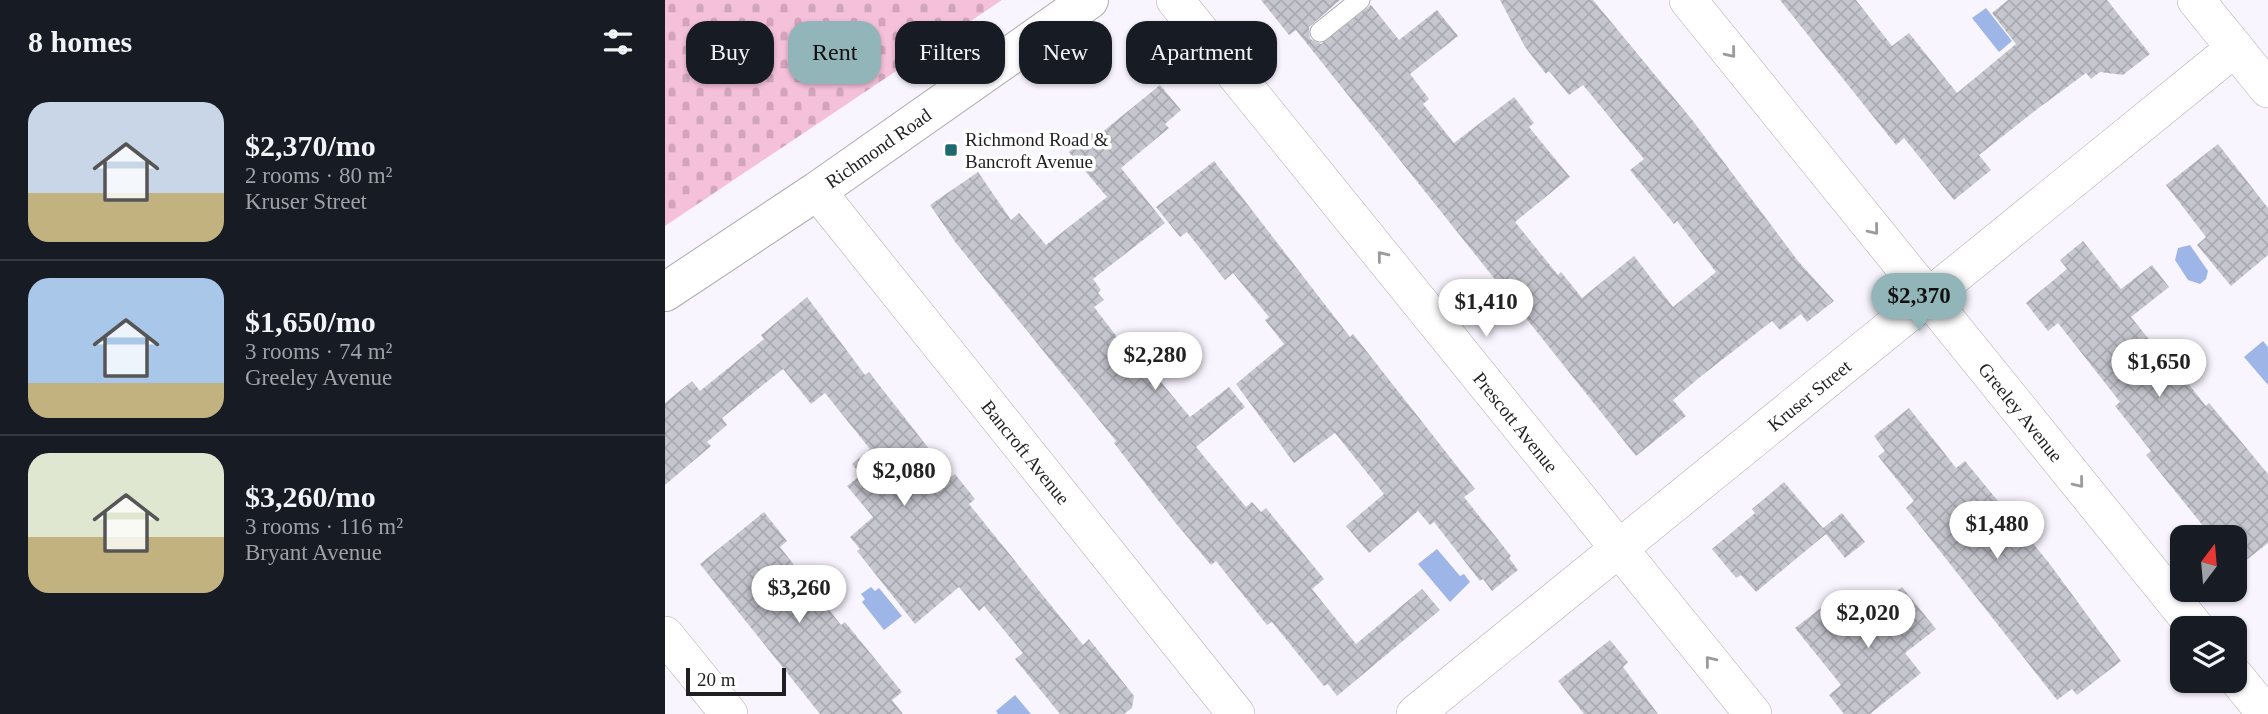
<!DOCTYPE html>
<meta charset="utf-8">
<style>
:root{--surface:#171b24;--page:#242831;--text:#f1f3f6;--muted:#9ea1a6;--line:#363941;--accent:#92b5b9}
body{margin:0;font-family:"Times New Roman",serif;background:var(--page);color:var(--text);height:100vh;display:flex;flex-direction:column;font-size:26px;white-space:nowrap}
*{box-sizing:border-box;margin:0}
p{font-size:23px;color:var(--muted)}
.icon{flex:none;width:38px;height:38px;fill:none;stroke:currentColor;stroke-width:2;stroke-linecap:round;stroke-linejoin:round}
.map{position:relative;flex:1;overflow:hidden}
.sheet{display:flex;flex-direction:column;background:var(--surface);width:665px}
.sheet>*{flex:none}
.banner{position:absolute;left:21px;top:21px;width:665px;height:63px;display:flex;gap:14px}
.needle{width:46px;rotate:16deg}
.fabs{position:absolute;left:1505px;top:525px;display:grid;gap:14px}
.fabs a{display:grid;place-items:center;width:77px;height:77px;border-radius:14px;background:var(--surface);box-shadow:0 2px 5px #0004;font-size:35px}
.scale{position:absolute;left:21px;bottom:18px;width:100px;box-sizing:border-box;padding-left:7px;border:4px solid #201f22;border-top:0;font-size:19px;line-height:24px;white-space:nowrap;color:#201f22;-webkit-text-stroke:5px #fff;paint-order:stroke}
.price{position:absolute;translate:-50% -60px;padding:0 16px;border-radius:24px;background:#fff;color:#222;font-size:23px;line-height:46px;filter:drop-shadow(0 2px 4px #0008)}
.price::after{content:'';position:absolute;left:50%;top:42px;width:21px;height:16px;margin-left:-10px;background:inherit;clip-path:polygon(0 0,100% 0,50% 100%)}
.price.active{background:var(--accent);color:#111}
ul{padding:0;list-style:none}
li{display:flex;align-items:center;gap:21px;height:175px;padding:0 28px}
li+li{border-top:2px solid var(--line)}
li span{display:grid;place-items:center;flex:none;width:196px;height:140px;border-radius:21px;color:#555}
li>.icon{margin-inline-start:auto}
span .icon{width:84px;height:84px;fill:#fffc;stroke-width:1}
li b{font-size:30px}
h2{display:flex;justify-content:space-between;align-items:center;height:84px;padding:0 28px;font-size:30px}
.pill{padding:0 24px;border-radius:21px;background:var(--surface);box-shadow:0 2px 5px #0004;font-size:24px;line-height:63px}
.pill.active{background:var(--accent);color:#111}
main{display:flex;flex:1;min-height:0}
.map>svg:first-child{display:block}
.cemetery{fill:url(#cemetery-stones)}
.water{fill:#9db6e7}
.building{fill:url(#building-cross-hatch)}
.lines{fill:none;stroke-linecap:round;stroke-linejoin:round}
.lane-casing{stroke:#adaab2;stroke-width:21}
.street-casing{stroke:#adaab2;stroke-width:38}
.secondary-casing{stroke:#adaab2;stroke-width:40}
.lane{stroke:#fff;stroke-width:19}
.street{stroke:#fff;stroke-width:37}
.secondary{stroke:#fff;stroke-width:38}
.oneway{stroke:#9b9a9c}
.poi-dot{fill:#1e6a6f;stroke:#fff;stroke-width:2.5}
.labels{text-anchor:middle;stroke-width:7;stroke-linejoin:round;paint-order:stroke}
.poi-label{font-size:19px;fill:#201f22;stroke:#fff;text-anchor:start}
.street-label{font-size:19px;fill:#201f22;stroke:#fff}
</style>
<main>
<section class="sheet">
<h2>8 homes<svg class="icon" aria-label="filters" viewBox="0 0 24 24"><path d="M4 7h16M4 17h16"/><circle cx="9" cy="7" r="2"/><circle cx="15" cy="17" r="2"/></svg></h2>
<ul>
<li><span style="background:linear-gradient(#c9d6e8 65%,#c2b280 0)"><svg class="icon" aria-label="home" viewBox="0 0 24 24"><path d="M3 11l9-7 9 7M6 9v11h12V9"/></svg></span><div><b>$2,370/mo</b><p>2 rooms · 80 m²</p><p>Kruser Street</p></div></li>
<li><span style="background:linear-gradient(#a9c7e8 75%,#c2b280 0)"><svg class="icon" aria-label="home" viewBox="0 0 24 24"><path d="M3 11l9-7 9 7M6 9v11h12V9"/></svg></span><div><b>$1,650/mo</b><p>3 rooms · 74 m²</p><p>Greeley Avenue</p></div></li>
<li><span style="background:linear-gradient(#dfe7d0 60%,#c2b280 0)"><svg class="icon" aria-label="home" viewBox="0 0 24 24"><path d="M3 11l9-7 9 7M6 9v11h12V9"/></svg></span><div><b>$3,260/mo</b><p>3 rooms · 116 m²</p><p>Bryant Avenue</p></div></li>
</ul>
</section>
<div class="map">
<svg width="1603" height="714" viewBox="0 0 1603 714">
<defs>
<pattern id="cemetery-stones" width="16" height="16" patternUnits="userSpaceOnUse" patternTransform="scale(1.75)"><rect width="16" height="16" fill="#f5c0da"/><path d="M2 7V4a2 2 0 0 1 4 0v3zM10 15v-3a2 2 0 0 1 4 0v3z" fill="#d2a5bb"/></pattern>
<pattern id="building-cross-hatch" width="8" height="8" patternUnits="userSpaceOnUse" patternTransform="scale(1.75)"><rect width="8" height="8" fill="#c6c6cf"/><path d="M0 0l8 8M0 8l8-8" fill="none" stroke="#aaaab1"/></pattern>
</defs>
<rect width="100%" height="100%" fill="#f9f5fe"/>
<path class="cemetery" d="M0,0H337L0,226Z"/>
<g class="water">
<path d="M1321,8L1347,41L1334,52L1307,18Z"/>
<path d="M1525,245L1543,271L1541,279L1535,284L1523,280L1510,260L1513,248Z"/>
<path d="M1598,341L1603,347V385L1579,357Z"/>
<path d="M772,549L795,576L799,574L805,582L785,602L753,564Z"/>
<path d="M206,587L210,591L214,588L237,616L219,630L197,602L200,599L196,594Z"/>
<path d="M350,695L366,714H333L331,711Z"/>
</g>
<g class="building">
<path d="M596,0H675L644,27L645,39L656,44L706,5L734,40L772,10L793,36L745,74L764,99L758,104L789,143L849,97L869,123L864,127L905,177L850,222L893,275L896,272L917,298L969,256L1008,307L1051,272L1012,221L1009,224L965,170L979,159L918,85L904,95L884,71L881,74L860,47L835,0H928L1028,121L1133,261L1169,301L1142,322L1136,314L1115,330L1107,321L1035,377L1008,400L1021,416L971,456L631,30L624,35Z"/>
<path d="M1115,0H1191L1227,46L1244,33L1292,93L1351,44L1327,13L1343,0H1442L1485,54L1458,75L1435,72L1426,79L1421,73L1371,110L1314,155L1326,170L1289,200L1239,138L1231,145Z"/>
<path d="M495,85L516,110L500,124L504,128L456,168L500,223L428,279L436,290L433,293L439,300L429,307L472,363L477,359L525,417L564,387L580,407L531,447L581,507L587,502L596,512L601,508L659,579L647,589L691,644L757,589L775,610L672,696L663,684L659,686L607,622L602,625L551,561L546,565L509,521L449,443L451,441L291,243L265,205L313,172L346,220L354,213L381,245L442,197L404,152L427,133L430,138Z"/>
<path d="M1553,144L1603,208V255L1566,286L1532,245L1541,237L1501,185Z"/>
<path d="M549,161L685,337L688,334L810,489L799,497L846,556L844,558L853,570L827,591L818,579L815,581L769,522L765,525L753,511L704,553L681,526L719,494L670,433L629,463L571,384L619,344L600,320L604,317L568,273L560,280L522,232L515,237L491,207Z"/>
<path d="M1418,241L1456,289L1487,265L1504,287L1466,317L1503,363L1505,361L1541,406L1544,403L1603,474V543L1570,569V537H1547L1481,455L1486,451L1450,406L1455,402L1393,323L1383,331L1361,303L1402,269L1395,260Z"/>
<path d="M142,297L200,375L204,372L286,477L290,474L310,499L304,504L418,645L424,639L469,696L467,708L459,714H395L350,659L358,653L319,606L314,611L294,587L250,624L192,551L195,549L185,537L208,517L182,486L196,475L187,464L205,449L160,393L146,404L118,369L57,418L62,425L42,442L46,446L0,485V403L27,381L35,391L99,339L96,335Z"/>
<path d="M1244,408L1291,468L1300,461L1384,563L1456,661L1412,695L1407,689L1392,700L1241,508L1249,501L1213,456L1220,451L1209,436Z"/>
<path d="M1119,482L1158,528L1177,513L1200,542L1180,558L1161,534L1091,592L1076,575L1071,578L1047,549L1090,513L1087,509Z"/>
<path d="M99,512L122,541L115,547L176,625L180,622L237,692L227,700L238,714H155L35,564Z"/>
<path d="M1237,587L1271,629L1240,653L1256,673L1205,714H1179L1164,695L1176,685L1130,628L1169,598L1190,624Z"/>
<path d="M945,640L963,662L958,667L993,714H919L893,681Z"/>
</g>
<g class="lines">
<g class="lane-casing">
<path id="lane" d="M655,32L695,0"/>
</g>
<g class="street-casing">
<g id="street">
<path d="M510,0L1088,714"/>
<path d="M1023,0L1531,628"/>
<path d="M1531,0L1603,89"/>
<path d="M152,191L571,714"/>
<path d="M0,635L64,714"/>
<path d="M1570,676L1601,714"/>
<path d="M750,714L1570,48"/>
</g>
</g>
<g class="secondary-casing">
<path id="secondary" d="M0,292L152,191L424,0"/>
</g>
<use href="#lane" class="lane"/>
<use href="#street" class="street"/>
<use href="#secondary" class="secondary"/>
</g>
<defs><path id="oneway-chevron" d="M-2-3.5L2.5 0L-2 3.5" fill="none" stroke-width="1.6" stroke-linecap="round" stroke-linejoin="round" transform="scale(1.75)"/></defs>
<g class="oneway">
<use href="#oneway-chevron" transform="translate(1066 53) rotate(51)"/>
<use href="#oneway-chevron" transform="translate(1209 230) rotate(51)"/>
<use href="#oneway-chevron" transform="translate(717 256) rotate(-129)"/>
<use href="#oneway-chevron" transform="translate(1414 483) rotate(51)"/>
<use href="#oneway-chevron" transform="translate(1045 661) rotate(-129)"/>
</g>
<rect class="poi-dot" x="279" y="143" width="14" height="14" rx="3.5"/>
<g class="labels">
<g class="poi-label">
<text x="300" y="146">Richmond Road &amp;<tspan x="300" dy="22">Bancroft Avenue</tspan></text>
</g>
<g class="street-label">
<text transform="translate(213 148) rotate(-35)" y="7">Richmond Road</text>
<text transform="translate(1144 395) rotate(-39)" y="7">Kruser Street</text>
<text transform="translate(1356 412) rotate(51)" y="7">Greeley Avenue</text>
<text transform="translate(851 422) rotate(51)" y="7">Prescott Avenue</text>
<text transform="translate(361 452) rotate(51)" y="7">Bancroft Avenue</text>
</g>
</g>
</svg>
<div class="fabs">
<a><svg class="needle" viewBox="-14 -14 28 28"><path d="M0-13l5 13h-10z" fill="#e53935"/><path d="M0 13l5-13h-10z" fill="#9ea1a6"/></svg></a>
<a><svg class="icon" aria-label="layers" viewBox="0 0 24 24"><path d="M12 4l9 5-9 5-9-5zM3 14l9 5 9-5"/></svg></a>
</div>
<div class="scale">20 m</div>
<b class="price active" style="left:1254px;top:333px">$2,370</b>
<b class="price" style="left:821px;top:339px">$1,410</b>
<b class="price" style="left:490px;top:392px">$2,280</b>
<b class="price" style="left:1494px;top:399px">$1,650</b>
<b class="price" style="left:239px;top:508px">$2,080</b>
<b class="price" style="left:1332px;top:561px">$1,480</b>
<b class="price" style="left:134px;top:625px">$3,260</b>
<b class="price" style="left:1203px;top:650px">$2,020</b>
<div class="banner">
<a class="pill">Buy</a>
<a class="pill active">Rent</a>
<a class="pill">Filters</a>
<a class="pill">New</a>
<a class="pill">Apartment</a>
</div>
</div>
</main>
